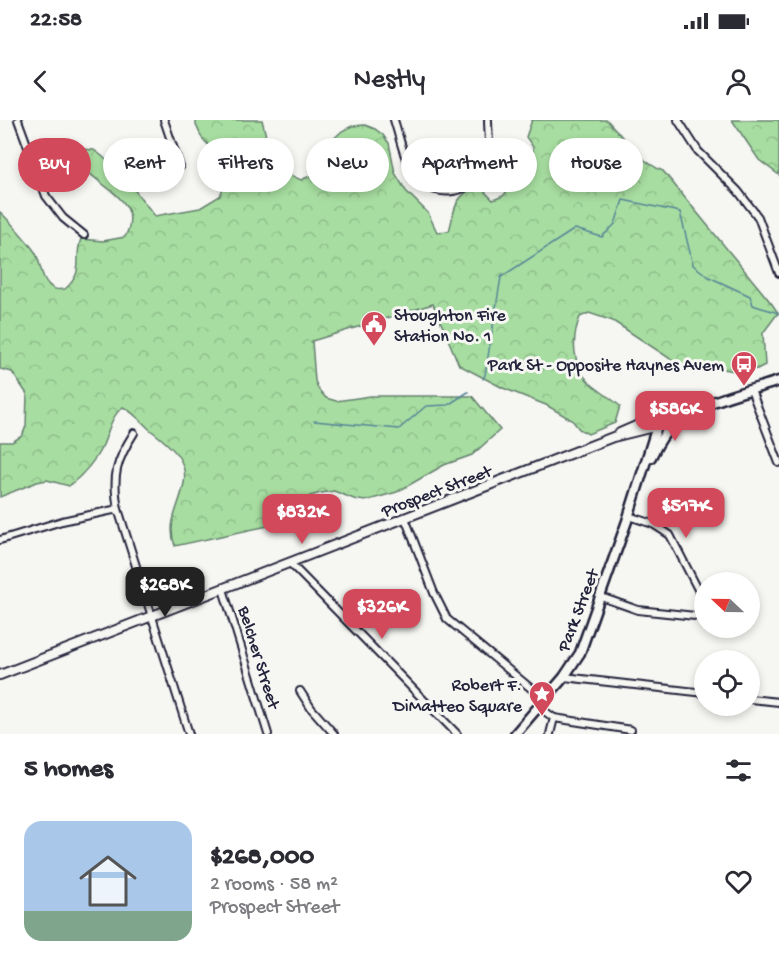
<!DOCTYPE html>
<meta charset="utf-8">
<style>
:root{--surface:#fff;--page:#f7f7f7;--text:#2b2b33;--muted:#7c7c81;--accent:#d1495b}
body{margin:0;font-family:"Gochi Hand",sans-serif;background:var(--page);color:var(--text);height:100vh;display:flex;flex-direction:column;font-size:22px;white-space:nowrap}
*{box-sizing:border-box;margin:0}
p{font-size:20px;color:var(--muted)}
.icon{flex:none;width:33px;height:33px;fill:none;stroke:currentColor;stroke-width:2;stroke-linecap:round;stroke-linejoin:round}
.map{position:relative;height:614px;overflow:hidden}
.panel{display:flex;flex-direction:column;background:var(--surface);flex:1}
.panel>*{flex:none}
.hud{position:absolute;left:18px;top:18px;width:744px;height:54px;display:flex;gap:12px}
.needle{width:39px;rotate:292deg}
.controls{position:absolute;left:694px;top:452px;display:grid;gap:12px}
.controls a{display:grid;place-items:center;width:66px;height:66px;border-radius:50%;background:var(--surface);box-shadow:0 3px 9px #0003;font-size:30px}
.price{position:absolute;translate:-50% -51px;padding:0 14px;border-radius:12px;background:var(--accent);color:#fff;font-size:20px;line-height:39px;filter:drop-shadow(0 2px 3px #0008)}
.price::after{content:'';position:absolute;left:50%;top:36px;width:18px;height:14px;margin-left:-9px;background:inherit;clip-path:polygon(0 0,100% 0,50% 100%)}
.price.on{background:#222;color:#fff}
ul{padding:0;list-style:none}
li{display:flex;align-items:center;gap:18px;height:150px;padding:0 24px}
li span{display:grid;place-items:center;flex:none;width:168px;height:120px;border-radius:18px;color:#555}
li>.icon{margin-inline-start:auto}
span .icon{width:72px;height:72px;fill:#fffc;stroke-width:1}
li b{font-size:26px}
h2{display:flex;justify-content:space-between;align-items:center;height:72px;padding:0 24px;font-size:26px}
.tag{padding:0 21px;border-radius:27px;background:var(--surface);box-shadow:0 3px 9px #0003;font-size:21px;line-height:54px}
.tag.on{background:var(--accent);color:#fff}
.status{display:flex;justify-content:space-between;align-items:center;height:42px;padding:0 30px;background:var(--surface);direction:ltr}
.status svg{height:16px;fill:currentColor}
header{display:flex;justify-content:space-between;align-items:center;height:78px;padding:0 24px;background:var(--surface);font-size:27px;font-weight:600}
.map>svg:first-child{display:block}
.forest{fill:url(#forest-crowns);stroke:#64806e;stroke-width:1.5}
.lines{fill:none;stroke-linecap:round;stroke-linejoin:round}
.stream{stroke:#568598;stroke-width:1.5}
.minor-casing{stroke:#22223b;stroke-width:10}
.tertiary-casing{stroke:#22223b;stroke-width:12}
.secondary-casing{stroke:#22223b;stroke-width:13}
.minor{stroke:#f6f6f2;stroke-width:6}
.tertiary{stroke:#f6f6f2;stroke-width:8}
.secondary{stroke:#f6f6f2;stroke-width:8}
.labels{text-anchor:middle;stroke-width:6;stroke-linejoin:round;paint-order:stroke}
.poi-label{font-size:18px;fill:#22223b;stroke:#f6f6f2;text-anchor:end}
.street-label{font-size:18px;fill:#22223b;stroke:#f6f6f2}
</style>
<div class="status"><b>22:58</b><svg viewBox="0 0 49 12"><path d="M0 12V9h3v3zM5 12V6h3v6zM10 12V3h3v9zM15 12V0h3v12zM26 1h20v11H26zM47 4h2v5h-2z"/></svg></div>
<header><svg class="icon" aria-label="back" viewBox="0 0 24 24"><path d="M15 5l-7 7 7 7"/></svg>Nestly<svg class="icon" aria-label="person" viewBox="0 0 24 24"><circle cx="12" cy="8" r="4"/><path d="M4 21q1-7 8-7t8 7"/></svg></header>
<div class="map">
<svg width="779" height="614" viewBox="0 0 779 614">
<defs>
<pattern id="forest-crowns" width="20" height="18" patternUnits="userSpaceOnUse" patternTransform="scale(1.5)"><rect width="20" height="18" fill="#a7dda0"/><path d="M2 6a3 3 0 1 1 6 0M12 15a3 3 0 1 1 6 0" fill="none" stroke="#8fbd8b"/></pattern>
</defs>
<rect width="100%" height="100%" fill="#f6f6f2"/>
<filter id="ink" filterUnits="userSpaceOnUse"><feTurbulence type="fractalNoise" baseFrequency=".0167" numOctaves="2"/><feDisplacementMap in="SourceGraphic" scale="12" xChannelSelector="R" yChannelSelector="G"/><feConvolveMatrix kernelMatrix="1 2 1 2 8 2 1 2 1" color-interpolation-filters="sRGB"/></filter>
<g filter="url(#ink)">
<g class="forest">
<path d="M196,0H262C271,32 265,45 301,60L312,55L326,26L342,11L352,6L365,5L375,9L383,15L389,23L395,53L406,71L428,93L437,112L449,111C456,87 452,79 478,65L493,80L503,76L527,48L533,36V27L526,17L532,0H607C624,18 640,42 663,51L772,184L778,193L763,213L765,245L757,249L739,252L708,246L684,248L613,201L589,193L580,197C571,219 572,246 590,263C599,271 611,278 620,286L615,303L588,314L579,309L572,300L546,285L503,268L459,245L433,184L312,221L315,261L319,270L326,278L336,281L371,276H472L500,310L472,335L444,345L397,372L365,381L354,379L334,371L321,373L310,376L291,401L175,426C166,402 180,386 184,363C189,337 165,322 148,308C140,300 133,292 123,287C111,296 109,311 103,325C95,341 83,355 69,366L47,360L37,362L0,377V322H12L22,316L26,306L27,274L12,252L0,249V92C8,99 29,123 35,132C41,142 40,156 48,164C53,170 58,170 65,169C86,151 73,139 81,119L103,121L125,117C146,76 93,68 79,40L82,29L94,30L102,36L125,58L155,96L200,88L220,76L228,55L226,44L202,18L196,5Z"/>
<path d="M732,0H779V55L759,40Z"/>
</g>
<g class="lines">
<g class="stream">
<path d="M483,259L485,255L501,157L575,109L602,117L615,104L623,80L680,92L693,145L709,157L750,176L753,185C762,189 770,189 779,194"/>
<path d="M314,301L399,309L426,286L448,285L468,272"/>
</g>
<g class="minor-casing">
<g id="minor">
<path d="M18,0L46,76L63,98L84,115"/>
<path d="M164,0L180,47"/>
<path d="M394,0C400,18 404,42 416,57C436,82 478,73 487,42C491,29 488,13 488,0"/>
<path d="M678,0L698,31L738,71L758,97L779,153"/>
<path d="M751,270L779,343"/>
<path d="M134,313C116,341 112,356 118,389L189,614"/>
<path d="M629,396L653,404L670,415L705,483"/>
<path d="M405,398L434,473L447,499L545,580"/>
<path d="M0,420L62,401L118,389"/>
<path d="M290,443L457,614"/>
<path d="M223,469L268,614"/>
<path d="M601,477L638,490L705,497"/>
<path d="M564,557L705,573"/>
<path d="M300,571L311,588L334,614"/>
<path d="M750,579L779,582"/>
<path d="M539,587L554,598L550,614"/>
<path d="M554,598L631,610"/>
</g>
</g>
<g class="tertiary-casing">
<g id="tertiary">
<path d="M620,313L650,300L658,303"/>
<path d="M0,555L613,317L653,307"/>
</g>
</g>
<g class="secondary-casing">
<g id="secondary">
<path d="M655,306C670,294 684,288 702,285"/>
<path d="M651,337C656,328 661,317 669,309C697,281 743,273 779,261"/>
<path d="M515,614L564,557L580,533L627,401L658,303"/>
</g>
</g>
<use href="#minor" class="minor"/>
<use href="#tertiary" class="tertiary"/>
<use href="#secondary" class="secondary"/>
</g>
</g>
<defs>
<g id="civic-pin" transform="scale(1.35)"><path d="M0 17L-7.5 6A9.5 9.5 0 1 1 7.5 6Z" fill="#d1495b" stroke="#f6f6f2"/><path d="M-.6-6.5H3V-4.5H.6V-3L4-1V1h2V6H-6V1h2V-1L-.6-3ZM-1.2 2.5V6h2.4V2.5Z" fill="#fff"/></g>
<g id="bus-pin" transform="scale(1.35)"><path d="M0 17L-7.5 6A9.5 9.5 0 1 1 7.5 6Z" fill="#d1495b" stroke="#f6f6f2"/><path d="M-5-6H5V4H4V6H2V4H-2V6H-4V4H-5ZM-3.5-4V0h7V-4ZM-3.5 1.2v1.5H-2V1.2ZM2 1.2v1.5H3.5V1.2Z" fill="#fff"/></g>
<g id="sight-pin" transform="scale(1.35)"><path d="M0 17L-7.5 6A9.5 9.5 0 1 1 7.5 6Z" fill="#d1495b" stroke="#f6f6f2"/><path d="M0-6L1.8-2.2L6-1.7L2.9 1.2L3.7 5.4L0 3.3L-3.7 5.4L-2.9 1.2L-6-1.7L-1.8-2.2Z" fill="#fff"/></g>
</defs>
<g fill-rule="evenodd">
<use href="#civic-pin" x="374" y="204"/>
<use href="#bus-pin" x="744" y="244"/>
<use href="#sight-pin" x="542" y="574"/>
</g>
<g class="labels">
<g class="poi-label">
<text x="394" y="200" text-anchor="start">Stoughton Fire<tspan x="394" dy="21">Station No. 1</tspan></text>
<text x="724" y="250">Park St - Opposite Haynes Avem</text>
<text x="522" y="570">Robert F.<tspan x="522" dy="21">DiMatteo Square</tspan></text>
</g>
<g class="street-label">
<text transform="translate(436 370) rotate(-21)" y="6">Prospect Street</text>
<text transform="translate(577 490) rotate(-69)" y="6">Park Street</text>
<text transform="translate(260 537) rotate(73)" y="6">Belcher Street</text>
</g>
</g>
</svg>
<div class="controls">
<a><svg class="needle" viewBox="-14 -14 28 28"><path d="M0-13l5 13h-10z" fill="#e53935"/><path d="M0 13l5-13h-10z" fill="#7c7c81"/></svg></a>
<a><svg class="icon" aria-label="locate" viewBox="0 0 24 24"><circle cx="12" cy="12" r="6"/><path d="M12 2v4M12 18v4M2 12h4M18 12h4"/></svg></a>
</div>
<b class="price" style="left:675px;top:322px">$586K</b>
<b class="price" style="left:686px;top:419px">$517K</b>
<b class="price" style="left:302px;top:425px">$832K</b>
<b class="price on" style="left:165px;top:498px">$268K</b>
<b class="price" style="left:382px;top:520px">$326K</b>
<div class="hud">
<a class="tag on">Buy</a>
<a class="tag">Rent</a>
<a class="tag">Filters</a>
<a class="tag">New</a>
<a class="tag">Apartment</a>
<a class="tag">House</a>
</div>
</div>
<section class="panel">
<h2>5 homes<svg class="icon" aria-label="filters" viewBox="0 0 24 24"><path d="M4 7h16M4 17h16"/><circle cx="9" cy="7" r="2"/><circle cx="15" cy="17" r="2"/></svg></h2>
<ul>
<li><span style="background:linear-gradient(#a9c7e8 75%,#7fa58c 0)"><svg class="icon" aria-label="home" viewBox="0 0 24 24"><path d="M3 11l9-7 9 7M6 9v11h12V9"/></svg></span><div><b>$268,000</b><p>2 rooms · 58 m²</p><p>Prospect Street</p></div><svg class="icon" aria-label="heart" viewBox="0 0 24 24"><path d="M12 20l-8-8c-3-5 5-10 8-4 3-6 11-1 8 4z"/></svg></li>
</ul>
</section>
